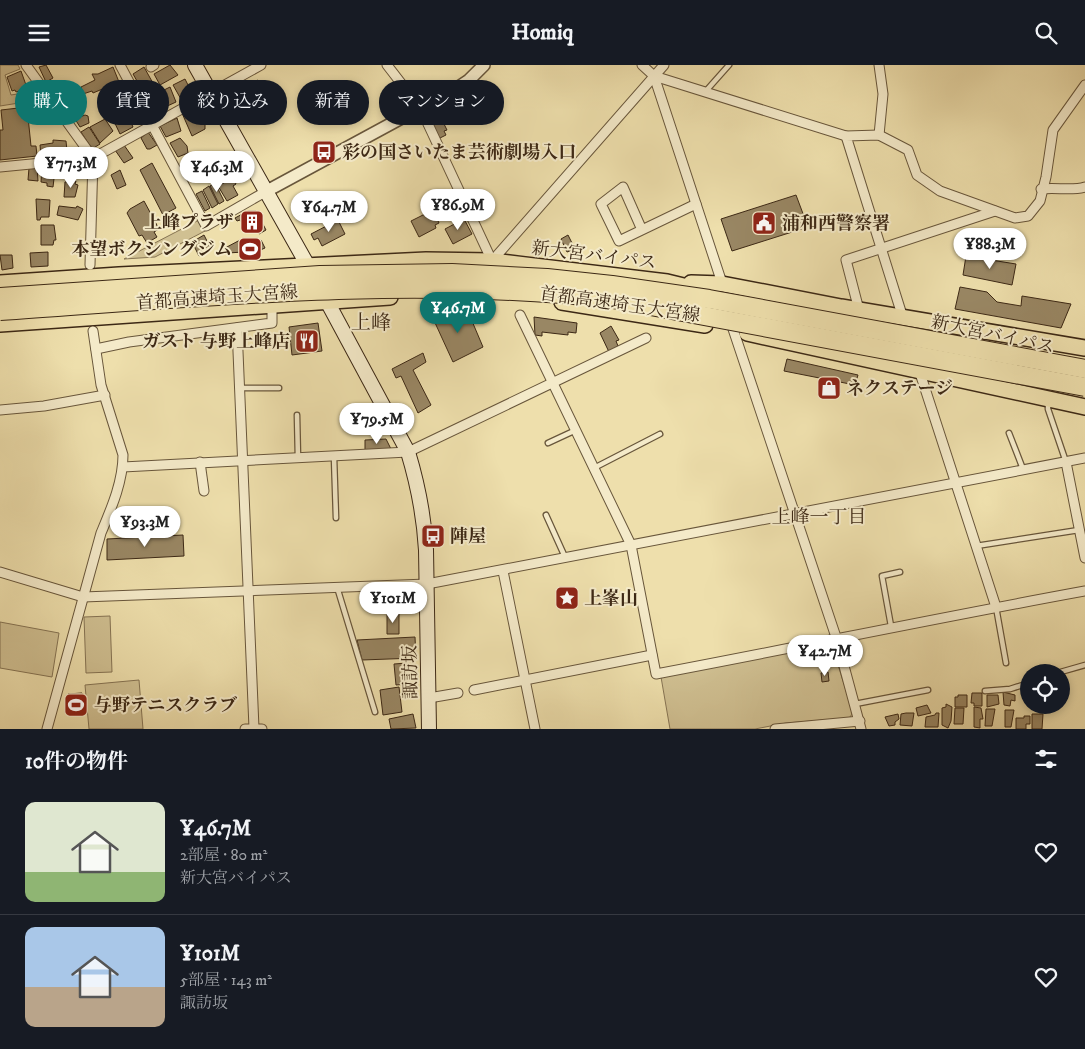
<!DOCTYPE html>
<html lang="ja">
<meta charset="utf-8">
<style>
:root{--surface:#171b24;--page:#20242c;--text:#f1f3f6;--muted:#9ea1a6;--line:#363941;--accent:#0f766e}
body{margin:0;font-family:"IM FELL DW Pica","Noto Serif JP",serif;background:var(--page);color:var(--text);height:100vh;display:flex;flex-direction:column;font-size:19px;white-space:nowrap}
*{box-sizing:border-box;margin:0}
p{font-size:16px;color:var(--muted)}
.icon{flex:none;width:28px;height:28px;fill:none;stroke:currentColor;stroke-width:2;stroke-linecap:round;stroke-linejoin:round}
.map{position:relative;height:664px;overflow:hidden}
.sheet{display:flex;flex-direction:column;background:var(--surface);flex:1}
.sheet>*{flex:none}
.top-card{position:absolute;left:15px;top:15px;width:500px;height:45px;display:flex;gap:10px}
.fabs{position:absolute;left:1020px;top:599px;display:grid;gap:10px}
.fabs a{display:grid;place-items:center;width:50px;height:50px;border-radius:50%;background:var(--surface);box-shadow:0 2px 8px #0003;font-size:25px}
.price{position:absolute;translate:-50% -42px;padding:0 11px;border-radius:18px;background:#fff;color:#222;font-size:16px;line-height:32px;filter:drop-shadow(0 1px 2px #0008)}
.price::after{content:'';position:absolute;left:50%;top:30px;width:15px;height:11px;margin-left:-8px;background:inherit;clip-path:polygon(0 0,100% 0,50% 100%)}
.price.active{background:var(--accent);color:#fff}
ul{padding:0;list-style:none}
li{display:flex;align-items:center;gap:15px;height:125px;padding:0 25px}
li+li{border-top:1px solid var(--line)}
li span{display:grid;place-items:center;flex:none;width:140px;height:100px;border-radius:10px;color:#555}
li>.icon{margin-inline-start:auto}
span .icon{width:60px;height:60px;fill:#fffc;stroke-width:1}
li b{font-size:21px}
h2{display:flex;justify-content:space-between;align-items:center;height:60px;padding:0 25px;font-size:21px}
.pill{padding:0 18px;border-radius:22px;background:var(--surface);box-shadow:0 2px 8px #0003;font-size:18px;line-height:45px}
.pill.active{background:var(--accent);color:#fff}
header{display:flex;justify-content:space-between;align-items:center;height:65px;padding:0 25px;background:var(--surface);font-size:22px;font-weight:700}
.map>svg:first-child{display:block}
.green{fill:#d0c092;stroke:#867454}
.building{fill:#998764;stroke:#3c2815}
.lines{fill:none;stroke-linecap:round;stroke-linejoin:round}
.service-casing{stroke:#68563b;stroke-width:7}
.minor-casing{stroke:#68563b;stroke-width:11}
.tertiary-casing{stroke:#68563b;stroke-width:14}
.secondary-casing{stroke:#3c2815;stroke-width:16}
.trunk-casing{stroke:#3c2815;stroke-width:18}
.service{stroke:#f4eac9;stroke-width:4.5}
.minor{stroke:#f4eac9;stroke-width:9}
.tertiary{stroke:#f4eac9;stroke-width:11}
.secondary{stroke:#f4eac9;stroke-width:14}
.trunk{stroke:#eedfac;stroke-width:15}
.motorway-bridge-casing{stroke:#3c2815;stroke-width:20;stroke-linecap:butt}
.motorway-bridge{stroke:#eedfac;stroke-width:18}
.labels{text-anchor:middle;stroke-width:4;stroke-linejoin:round;paint-order:stroke}
.poi-label{font-size:18px;font-weight:bold;fill:#3c2815;stroke:#f4eac9;text-anchor:start}
.street-label{font-size:18px;fill:#3c2815;stroke:#f4eac9}
.neighbourhood-label{font-size:19px;fill:#3c2815;stroke:#f4eac9}
.quarter-label{font-size:20px;fill:#3c2815;stroke:#f4eac9}
</style>
<header><svg class="icon" aria-label="menu" viewBox="0 0 24 24"><path d="M4 6h16M4 12h16M4 18h16"/></svg>Homiq<svg class="icon" aria-label="search" viewBox="0 0 24 24"><circle cx="10" cy="10" r="6"/><path d="M15 15l6 6"/></svg></header>
<div class="map">
<svg width="1085" height="664" viewBox="0 0 1085 664">
<rect width="100%" height="100%" fill="#eedfac"/>
<filter id="stains"><feTurbulence type="fractalNoise" baseFrequency=".004" numOctaves="4"/><feColorMatrix values="0 0 0 0 .2 0 0 0 0 .09 0 0 0 0 .02 0 0 0 .5 -.17"/></filter>
<radialGradient id="worn" r=".72"><stop offset=".6" stop-color="#630" stop-opacity="0"/><stop offset="1" stop-color="#630" stop-opacity=".3"/></radialGradient>
<g class="green">
<path d="M0,0H18L20,4L5,10L11,30L17,29L19,38L0,41Z"/>
<path d="M199,155L205,166L155,192L124,194Z"/>
<path d="M110,551L112,607L86,608L84,552Z"/>
<path d="M0,557L59,568L52,612L0,603Z"/>
<path d="M820,580L833,584L853,648L849,653L786,658L755,664H670L661,612Z"/>
<path d="M139,615L143,664H89L85,620Z"/>
</g>
<g class="building">
<path d="M46,0L53,13L46,17L39,2Z"/>
<path d="M170,0L178,10L160,20L154,9Z"/>
<path d="M113,2L119,17L93,28L92,26L83,29L81,22L95,15L92,9H98Z"/>
<path d="M144,2L154,20L148,24L150,27L145,30L133,9Z"/>
<path d="M21,6L26,20L22,22L23,25L16,27L15,25L12,26L7,12Z"/>
<path d="M185,14L193,30L182,36L173,20Z"/>
<path d="M258,15L271,41L244,54L231,29Z"/>
<path d="M170,22L176,37L163,43L156,29Z"/>
<path d="M75,23L79,35L64,41L58,29Z"/>
<path d="M117,23L120,31L108,36L105,27Z"/>
<path d="M122,31L127,39L108,46L105,38Z"/>
<path d="M79,38L82,39L83,47L72,51L70,42Z"/>
<path d="M198,40L201,43L200,48L204,55L202,56L205,59V64L192,71L182,48Z"/>
<path d="M27,42L31,81H36L37,91L0,95V65H3L1,45Z"/>
<path d="M124,42L133,62L120,69L111,50Z"/>
<path d="M439,49L447,65L444,66L446,70L438,74L428,54Z"/>
<path d="M85,50L88,51L89,58L80,62L75,54Z"/>
<path d="M177,53L181,66L166,72L160,61Z"/>
<path d="M105,54L113,66L100,78L90,62Z"/>
<path d="M89,62L100,79L92,84L81,67Z"/>
<path d="M148,67L157,80L150,84H147L141,73Z"/>
<path d="M180,73L187,81L188,88L178,92L170,78Z"/>
<path d="M53,75L66,76L67,86L59,90L41,91L40,80L53,78Z"/>
<path d="M124,80L133,93L124,98L115,85Z"/>
<path d="M152,98L176,143L163,150L140,105Z"/>
<path d="M68,99H81L79,113L69,112Z"/>
<path d="M42,101L54,102L55,105L53,122L47,121V118L41,117Z"/>
<path d="M37,102L38,116L28,115L29,103Z"/>
<path d="M224,102L230,113L218,119L213,108Z"/>
<path d="M120,105L126,120L117,124L111,110Z"/>
<path d="M233,113L236,119L233,121L238,130L227,136L218,121Z"/>
<path d="M76,116L75,119L78,120L75,132H64L65,117Z"/>
<path d="M215,118L224,136L219,139L210,121Z"/>
<path d="M209,121L218,139L212,143L203,125Z"/>
<path d="M202,126L210,143L205,146L196,129Z"/>
<path d="M796,130L808,162L732,186L721,154Z"/>
<path d="M36,134L50,135L49,152H41L40,155H37Z"/>
<path d="M144,136L159,164L154,167L157,172L147,178L142,170L139,171L127,148L130,144Z"/>
<path d="M59,141L76,143L77,141L83,144L78,155L57,150Z"/>
<path d="M433,145L439,158L435,160L436,163L419,172L411,156Z"/>
<path d="M248,146H256L266,165L259,169L252,158L244,161L240,155L237,156L235,153Z"/>
<path d="M464,154L472,169L453,179L445,164Z"/>
<path d="M338,155L345,169L322,181L318,173L314,175L311,169Z"/>
<path d="M41,160H54L56,175H54L53,180H41Z"/>
<path d="M204,170L211,184L199,191L192,177Z"/>
<path d="M568,170L575,184L567,187L561,174Z"/>
<path d="M242,174L247,182L261,175L265,183L258,186L228,188L225,183Z"/>
<path d="M48,187V201L31,202L30,188Z"/>
<path d="M0,190H12L13,203L2,205Z"/>
<path d="M966,191L1016,199L1012,220L963,210Z"/>
<path d="M960,222L987,227L997,237L1021,241L1022,231L1071,239L1061,263L955,244Z"/>
<path d="M431,249H469L483,282L453,297Z"/>
<path d="M534,252L577,258L576,268L568,267V270L542,267V271L535,270Z"/>
<path d="M318,258L322,286L292,290L289,262Z"/>
<path d="M611,261L619,275L616,276L618,281L609,287L600,268Z"/>
<path d="M423,288L426,297L413,305L431,340L418,348L401,311L396,313L392,304Z"/>
<path d="M787,294L858,310L855,320L784,306Z"/>
<path d="M821,318L840,319V328L820,327Z"/>
<path d="M386,374L392,386H365V375Z"/>
<path d="M183,470L184,491L107,495V474Z"/>
<path d="M403,526H417L418,546H404Z"/>
<path d="M399,548V569H387V549Z"/>
<path d="M415,572L416,593L362,595L357,575Z"/>
<path d="M407,598L408,619L396,620L394,599Z"/>
<path d="M828,607L829,616L822,617L821,608Z"/>
<path d="M399,622L402,647L383,650L380,625Z"/>
<path d="M1003,627L1015,630V636L1011,635L1010,641L1004,640Z"/>
<path d="M82,628L84,650L70,651L68,629Z"/>
<path d="M972,628H982V641H974V638H971Z"/>
<path d="M958,630H967V642H955V632H958Z"/>
<path d="M987,630H998L999,639L987,642Z"/>
<path d="M946,639L952,642L951,656L948,663L942,660V643L946,642Z"/>
<path d="M927,640L931,648L918,651L916,643Z"/>
<path d="M974,642L981,643L983,654H980V663L974,662Z"/>
<path d="M955,643H964L963,659H954Z"/>
<path d="M986,644H995L992,661H985Z"/>
<path d="M1005,645H1014L1011,662H1005Z"/>
<path d="M906,648H914L912,661L900,660L901,649Z"/>
<path d="M936,648H939L938,662H925L926,652L935,650Z"/>
<path d="M413,649L416,663L391,664L389,654Z"/>
<path d="M898,649L899,654L895,657V660L889,661L885,652Z"/>
<path d="M1032,649H1043L1042,664H1032Z"/>
<path d="M1024,651H1030V659H1026V664H1016V653H1024Z"/>
</g>
<g class="lines">
<g class="service-casing">
<g id="service">
<path d="M705,27L729,0"/>
<path d="M240,323H279"/>
<path d="M1048,340V344L1066,397"/>
<path d="M297,350L298,394"/>
<path d="M1009,368L1023,404"/>
<path d="M548,378L576,365"/>
<path d="M334,392L336,453"/>
<path d="M594,403L660,369"/>
<path d="M546,450L565,492"/>
<path d="M976,481L1079,465"/>
<path d="M337,522L375,647"/>
<path d="M996,542L1006,598"/>
<path d="M891,561L882,511L900,507"/>
<path d="M1057,608L1085,600"/>
<path d="M985,626L1010,624L1029,618"/>
<path d="M855,639L928,625"/>
</g>
</g>
<g class="minor-casing">
<g id="minor">
<path d="M26,0L93,93L90,200"/>
<path d="M120,0L206,161L265,127"/>
<path d="M387,0L421,44L492,196L664,0"/>
<path d="M642,0L654,11L846,71"/>
<path d="M879,0L883,29L879,70"/>
<path d="M151,2L154,0"/>
<path d="M654,11L723,221"/>
<path d="M0,102L93,93L261,0"/>
<path d="M1041,124C1055,122 1073,126 1085,122"/>
<path d="M642,165L623,122L601,139L619,176L696,139"/>
<path d="M859,245L846,195L995,146"/>
<path d="M520,250L631,480L656,609C799,582 942,552 1085,526"/>
<path d="M903,253L846,71L879,70L908,85L917,110L940,126L1015,153L1028,151L1040,136L1046,112L1053,65L1085,20"/>
<path d="M237,263L254,663"/>
<path d="M733,264L837,575L861,664"/>
<path d="M96,284L129,277L272,258V239"/>
<path d="M919,305L996,542"/>
<path d="M0,345L44,341L105,330"/>
<path d="M200,397L204,426"/>
<path d="M1066,397L1085,493"/>
<path d="M123,402L408,387L646,273"/>
<path d="M503,506L535,664"/>
<path d="M0,507L83,532L427,519L1085,393"/>
<path d="M474,625L652,590"/>
<path d="M429,633L458,628"/>
<path d="M47,664L101,468C111,444 123,417 123,390L101,320L93,266"/>
<path d="M245,664H262"/>
<path d="M775,664L860,656"/>
</g>
</g>
<g class="tertiary-casing">
<path id="tertiary" d="M265,127L457,23L469,15L484,0"/>
</g>
<g class="secondary-casing">
<g id="secondary">
<path d="M195,0L312,208"/>
<path d="M322,227L408,387C418,420 424,451 426,485L429,664"/>
</g>
</g>
<g class="trunk-casing">
<g id="trunk">
<path d="M0,218L119,210L426,195L492,196L667,217L704,226"/>
<path d="M691,218L722,219L841,242L1085,283"/>
<path d="M562,237L705,260"/>
<path d="M0,259L390,232"/>
<path d="M747,268L1085,342"/>
</g>
</g>
<use href="#service" class="service"/>
<use href="#minor" class="minor"/>
<use href="#tertiary" class="tertiary"/>
<use href="#secondary" class="secondary"/>
<use href="#trunk" class="trunk"/>
<g class="motorway-bridge-casing">
<g id="motorway-bridge">
<path d="M0,232L320,210L452,208L547,213L612,220L709,234L1085,304"/>
<path d="M0,246C204,232 409,211 613,234L1085,322"/>
</g>
</g>
<use href="#motorway-bridge" class="motorway-bridge"/>
</g>
<defs>
<g id="bus-square" transform="scale(1.25)"><rect x="-9" y="-9" width="18" height="18" rx="4" fill="#8f2418" stroke="#f4eac9"/><path d="M-5-6H5V4H4V6H2V4H-2V6H-4V4H-5ZM-3.5-4V0h7V-4ZM-3.5 1.2v1.5H-2V1.2ZM2 1.2v1.5H3.5V1.2Z" fill="#fff"/></g>
<g id="building-square" transform="scale(1.25)"><rect x="-9" y="-9" width="18" height="18" rx="4" fill="#8f2418" stroke="#f4eac9"/><path d="M-4-6H4V6H1V3H-1V6H-4ZM-2.5-4.3h1.7v1.8h-1.7ZM.8-4.3h1.7v1.8H.8ZM-2.5-1h1.7V.8h-1.7ZM.8-1h1.7V.8H.8Z" fill="#fff"/></g>
<g id="civic-square" transform="scale(1.25)"><rect x="-9" y="-9" width="18" height="18" rx="4" fill="#8f2418" stroke="#f4eac9"/><path d="M-.6-6.5H3V-4.5H.6V-3L4-1V1h2V6H-6V1h2V-1L-.6-3ZM-1.2 2.5V6h2.4V2.5Z" fill="#fff"/></g>
<g id="stadium-square" transform="scale(1.25)"><rect x="-9" y="-9" width="18" height="18" rx="4" fill="#8f2418" stroke="#f4eac9"/><path d="M0-5a6.5 5 0 1 0 0 10a6.5 5 0 1 0 0-10ZM-3.5-1.8h7v3.6h-7Z" fill="#fff"/></g>
<g id="restaurant-square" transform="scale(1.25)"><rect x="-9" y="-9" width="18" height="18" rx="4" fill="#8f2418" stroke="#f4eac9"/><path d="M-5-6h1v4h1v-4h1v4h1v-4h1v5L-1.5 .5V6h-2V.5L-5-1ZM5-6V6H3V1.5H1.5Q1.5-4 5-6Z" fill="#fff"/></g>
<g id="shop-square" transform="scale(1.25)"><rect x="-9" y="-9" width="18" height="18" rx="4" fill="#8f2418" stroke="#f4eac9"/><path d="M-5-2.5h2.3a2.7 3.5 0 0 1 5.4 0H5L5.5 6h-11ZM-1.5-2.5h3a1.5 2.3 0 0 0-3 0Z" fill="#fff"/></g>
<g id="sight-square" transform="scale(1.25)"><rect x="-9" y="-9" width="18" height="18" rx="4" fill="#8f2418" stroke="#f4eac9"/><path d="M0-6L1.8-2.2L6-1.7L2.9 1.2L3.7 5.4L0 3.3L-3.7 5.4L-2.9 1.2L-6-1.7L-1.8-2.2Z" fill="#fff"/></g>
</defs>
<g fill-rule="evenodd">
<use href="#bus-square" x="324" y="87"/>
<use href="#building-square" x="252" y="157"/>
<use href="#civic-square" x="764" y="158"/>
<use href="#stadium-square" x="250" y="184"/>
<use href="#restaurant-square" x="307" y="276"/>
<use href="#shop-square" x="829" y="323"/>
<use href="#bus-square" x="433" y="471"/>
<use href="#sight-square" x="567" y="533"/>
<use href="#stadium-square" x="76" y="640"/>
</g>
<g class="labels">
<g class="poi-label">
<text x="342" y="93">彩の国さいたま芸術劇場入口</text>
<text x="234" y="163" text-anchor="end">上峰プラザ</text>
<text x="782" y="164">浦和西警察署</text>
<text x="232" y="190" text-anchor="end">本望ボクシングジム</text>
<text x="290" y="282" text-anchor="end">ガスト 与野上峰店</text>
<text x="846" y="329">ネクステージ</text>
<text x="450" y="477">陣屋</text>
<text x="584" y="539">上峯山</text>
<text x="94" y="646">与野テニスクラブ</text>
</g>
<g class="street-label">
<text transform="translate(594 190) rotate(7)" y="6">新大宮バイパス</text>
<text transform="translate(217 232) rotate(-4)" y="6">首都高速埼玉大宮線</text>
<text transform="translate(620 239) rotate(8)" y="6">首都高速埼玉大宮線</text>
<text transform="translate(993 269) rotate(12)" y="6">新大宮バイパス</text>
<text transform="translate(410 607) rotate(-91)" y="6">諏訪坂</text>
</g>
<g class="neighbourhood-label">
<text x="819" y="458">上峰一丁目</text>
</g>
<g class="quarter-label">
<text x="371" y="264">上峰</text>
</g>
</g>
<rect width="100%" height="100%" filter="url(#stains)"/>
<rect width="100%" height="100%" fill="url(#worn)"/>
</svg>
<div class="fabs">
<a><svg class="icon" aria-label="locate" viewBox="0 0 24 24"><circle cx="12" cy="12" r="6"/><path d="M12 2v4M12 18v4M2 12h4M18 12h4"/></svg></a>
</div>
<b class="price" style="left:71px;top:124px">¥77.3M</b>
<b class="price" style="left:217px;top:128px">¥46.3M</b>
<b class="price" style="left:458px;top:166px">¥86.9M</b>
<b class="price" style="left:329px;top:168px">¥64.7M</b>
<b class="price" style="left:990px;top:205px">¥88.3M</b>
<b class="price active" style="left:458px;top:269px">¥46.7M</b>
<b class="price" style="left:377px;top:380px">¥79.5M</b>
<b class="price" style="left:145px;top:483px">¥93.3M</b>
<b class="price" style="left:393px;top:559px">¥101M</b>
<b class="price" style="left:825px;top:612px">¥42.7M</b>
<div class="top-card">
<a class="pill active">購入</a>
<a class="pill">賃貸</a>
<a class="pill">絞り込み</a>
<a class="pill">新着</a>
<a class="pill">マンション</a>
</div>
</div>
<section class="sheet">
<h2>10件の物件<svg class="icon" aria-label="filters" viewBox="0 0 24 24"><path d="M4 7h16M4 17h16"/><circle cx="9" cy="7" r="2"/><circle cx="15" cy="17" r="2"/></svg></h2>
<ul>
<li><span style="background:linear-gradient(#dfe7d0 70%,#8fb573 0)"><svg class="icon" aria-label="home" viewBox="0 0 24 24"><path d="M3 11l9-7 9 7M6 9v11h12V9"/></svg></span><div><b>¥46.7M</b><p>2部屋 · 80 m²</p><p>新大宮バイパス</p></div><svg class="icon" aria-label="heart" viewBox="0 0 24 24"><path d="M12 20l-8-8c-3-5 5-10 8-4 3-6 11-1 8 4z"/></svg></li>
<li><span style="background:linear-gradient(#a9c7e8 60%,#b9a48a 0)"><svg class="icon" aria-label="home" viewBox="0 0 24 24"><path d="M3 11l9-7 9 7M6 9v11h12V9"/></svg></span><div><b>¥101M</b><p>5部屋 · 143 m²</p><p>諏訪坂</p></div><svg class="icon" aria-label="heart" viewBox="0 0 24 24"><path d="M12 20l-8-8c-3-5 5-10 8-4 3-6 11-1 8 4z"/></svg></li>
</ul>
</section>
